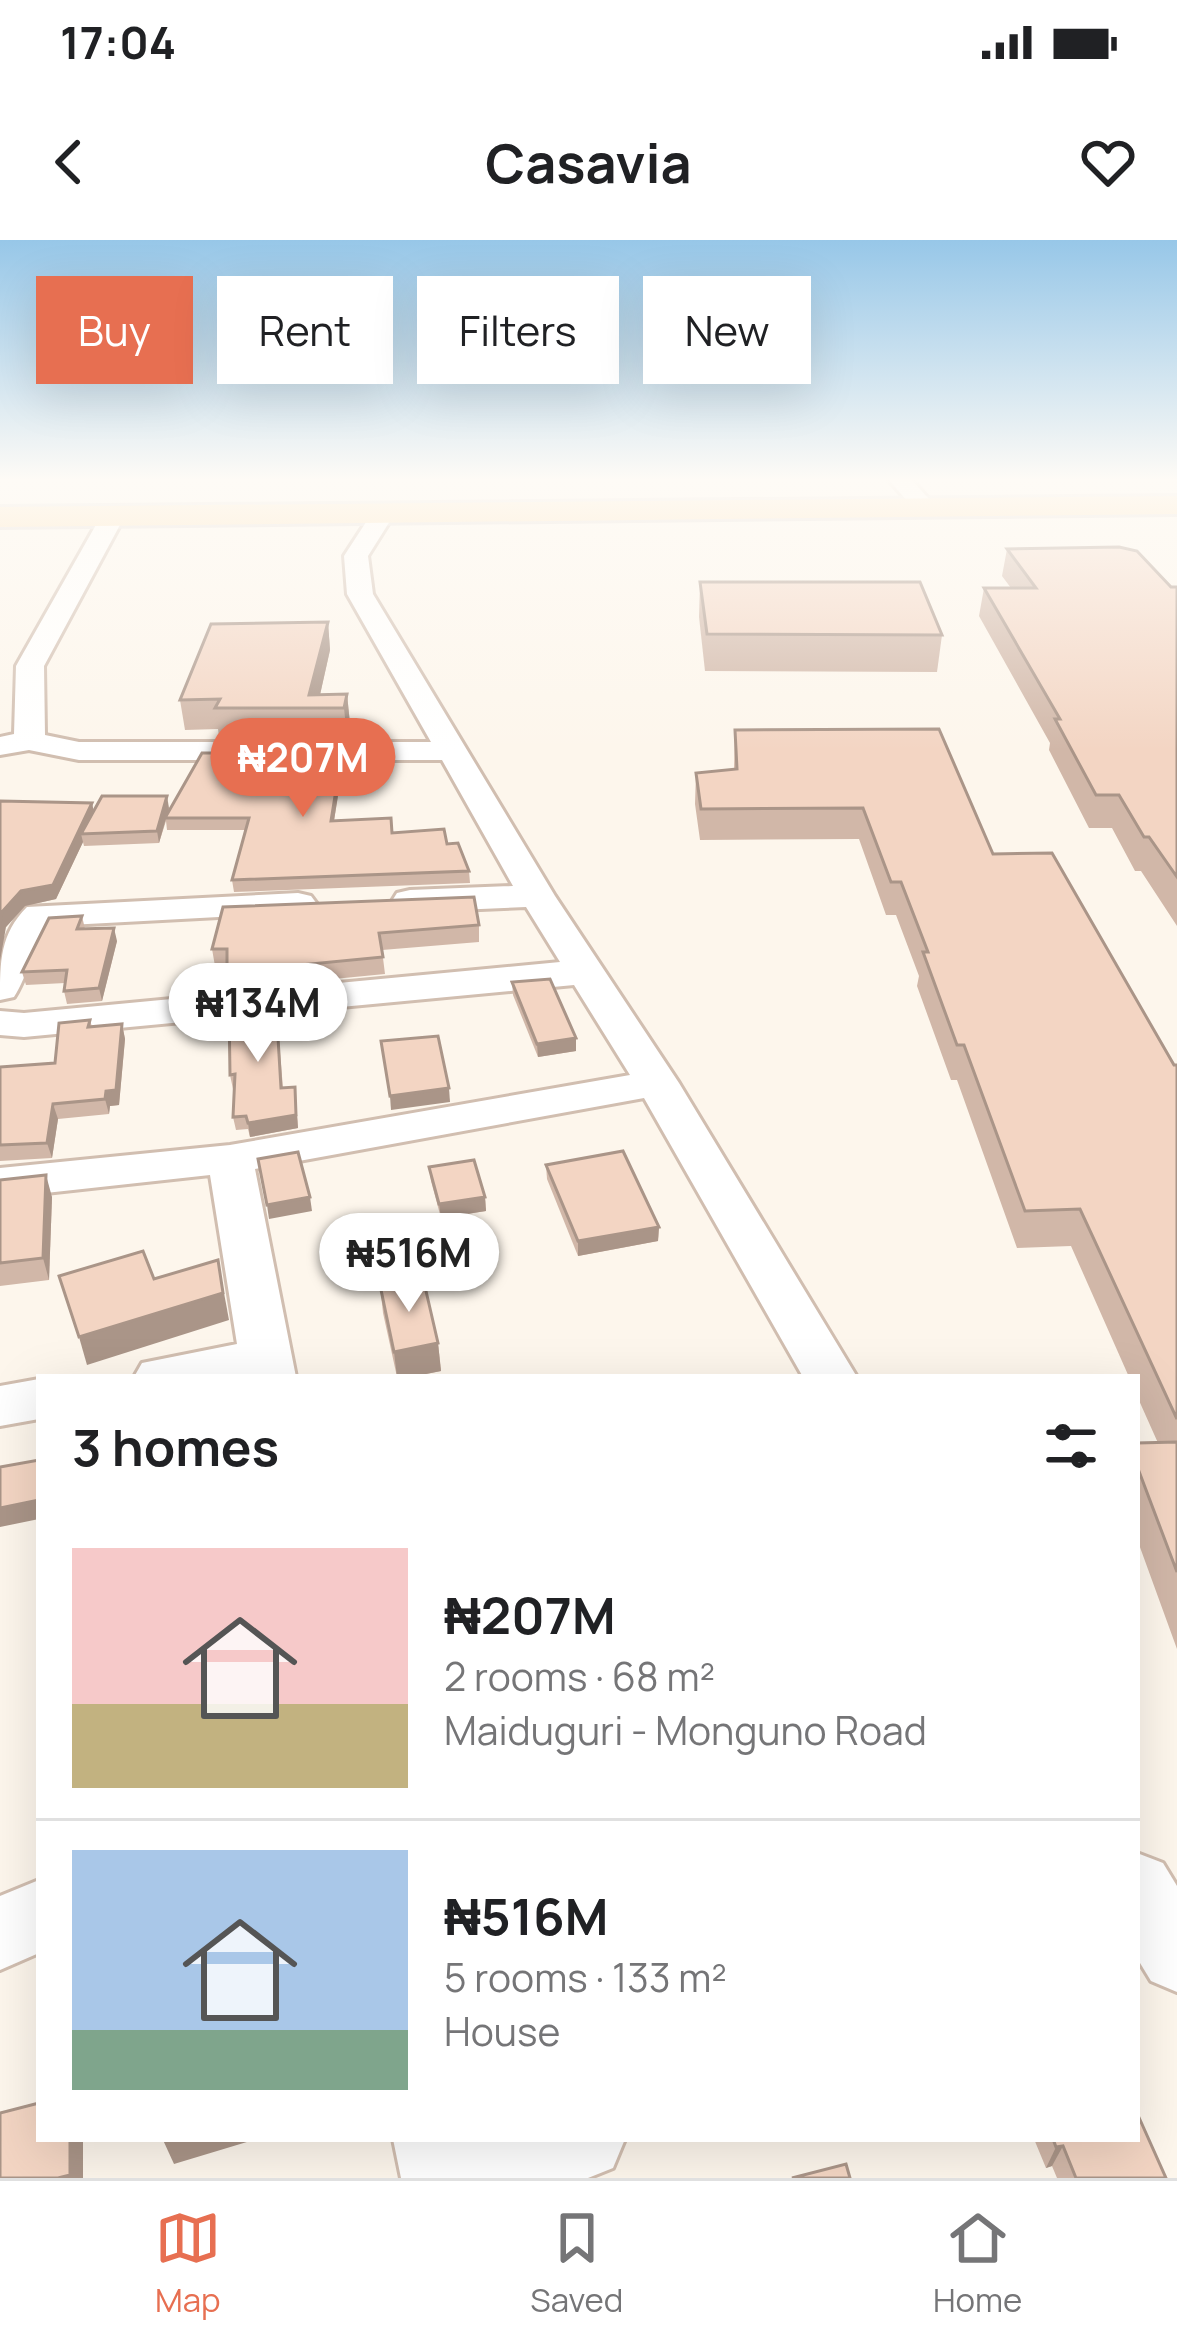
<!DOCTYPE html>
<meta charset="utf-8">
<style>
:root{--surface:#fff;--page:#f6f6f6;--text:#202124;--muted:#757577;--line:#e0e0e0;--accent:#e76f51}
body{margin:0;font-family:Manrope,sans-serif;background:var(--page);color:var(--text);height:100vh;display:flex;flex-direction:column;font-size:45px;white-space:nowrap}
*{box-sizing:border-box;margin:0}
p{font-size:39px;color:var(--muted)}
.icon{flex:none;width:66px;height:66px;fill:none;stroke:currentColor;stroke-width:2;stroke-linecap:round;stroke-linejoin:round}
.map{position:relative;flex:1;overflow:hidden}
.details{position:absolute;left:36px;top:1134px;width:1104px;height:768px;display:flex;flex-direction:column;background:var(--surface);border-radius:0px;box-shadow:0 12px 48px #0002}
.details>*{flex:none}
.banner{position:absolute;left:36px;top:36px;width:1107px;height:108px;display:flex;gap:24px}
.price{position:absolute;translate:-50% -102px;padding:0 27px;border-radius:42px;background:#fff;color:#222;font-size:39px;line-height:78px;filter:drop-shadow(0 3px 6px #0008)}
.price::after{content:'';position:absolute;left:50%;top:72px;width:36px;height:27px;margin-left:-18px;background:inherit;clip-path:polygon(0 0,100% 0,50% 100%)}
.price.current{background:var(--accent);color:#fff}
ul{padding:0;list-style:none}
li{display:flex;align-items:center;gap:36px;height:300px;padding:0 36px}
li+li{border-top:3px solid var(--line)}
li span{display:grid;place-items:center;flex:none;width:336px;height:240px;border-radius:0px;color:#555}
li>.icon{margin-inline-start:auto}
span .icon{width:144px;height:144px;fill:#fffc;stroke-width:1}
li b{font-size:51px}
h2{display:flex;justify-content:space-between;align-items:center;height:144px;padding:0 36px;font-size:51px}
.chip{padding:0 42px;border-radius:0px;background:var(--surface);box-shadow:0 12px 48px #0002;font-size:42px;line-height:108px}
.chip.current{background:var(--accent);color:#fff}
.status{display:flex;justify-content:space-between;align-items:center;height:84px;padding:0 60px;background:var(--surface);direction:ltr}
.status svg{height:33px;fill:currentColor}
header{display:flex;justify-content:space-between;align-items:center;height:156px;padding:0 36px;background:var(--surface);font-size:54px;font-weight:700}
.tab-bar{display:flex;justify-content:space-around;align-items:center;height:168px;border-top:3px solid var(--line);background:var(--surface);font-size:33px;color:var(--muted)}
.tab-bar a{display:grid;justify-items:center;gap:6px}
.tab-bar .current{color:var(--accent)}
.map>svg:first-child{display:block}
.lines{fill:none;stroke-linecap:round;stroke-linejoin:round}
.street-casing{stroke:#d1beb0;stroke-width:6}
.primary-casing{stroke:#dad1cd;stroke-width:6}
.street{fill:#fff;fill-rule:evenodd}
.primary{fill:#fbd9a5;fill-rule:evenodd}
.wall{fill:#d1b7a8}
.shaded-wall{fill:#aa9588}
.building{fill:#f3d5c3;stroke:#aa9588;stroke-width:3}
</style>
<div class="status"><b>17:04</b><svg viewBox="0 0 49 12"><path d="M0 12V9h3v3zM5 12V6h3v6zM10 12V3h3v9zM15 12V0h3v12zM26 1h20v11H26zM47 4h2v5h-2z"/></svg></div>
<header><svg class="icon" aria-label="back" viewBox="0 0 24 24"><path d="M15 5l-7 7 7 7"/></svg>Casavia<svg class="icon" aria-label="heart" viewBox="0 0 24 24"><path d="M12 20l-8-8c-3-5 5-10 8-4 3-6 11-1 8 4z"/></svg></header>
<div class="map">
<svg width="1177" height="1938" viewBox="0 0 1177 1938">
<rect width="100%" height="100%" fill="#fdf6ec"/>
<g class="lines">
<g class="street-casing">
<g id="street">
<path d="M887,238H910L936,267L933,272H917Z"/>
<path d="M378,274L390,281L368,316L373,354L555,656L679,843L857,1137H803L644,858L255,929L296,1137H134L142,1123L237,1104L210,935L0,958V928L230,905L630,835L574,745L24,797L0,795V771L24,773L560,722L526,667L410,672L397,669L392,661L397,653L410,650L513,646L442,520H79L29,510L0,515V497L14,494L16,426L97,283L109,276L121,283L44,426L45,495L79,502H431L347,354L344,316L370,276Z"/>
<path d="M298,653L311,656L317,664L311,672L50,686C31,704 29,735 14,757L0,760C0,721 0,694 27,667Z"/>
<path d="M39,1139V1179L0,1186V1146Z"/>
<path d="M1137,1613L1163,1623L1177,1646V1752L1151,1741L1137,1718Z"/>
<path d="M39,1640V1713L0,1730V1656Z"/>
<path d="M393,1899H625L613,1928L588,1938H401Z"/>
</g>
</g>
<g class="primary-casing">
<path id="primary" d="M1177,256V274L0,287V267Z"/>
</g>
<use href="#street" class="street"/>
<use href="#primary" class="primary"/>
</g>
<g class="wall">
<path d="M1007,309L1177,347V686L1141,631H1135L1112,588H1089L1049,510L1050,503L979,376L984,348H1011L1002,336Z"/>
<path d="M700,342L942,395L937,432L705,431L699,377Z"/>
<path d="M328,382L330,410L320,455L347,454L350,484L347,497H219L218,489L185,490L180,460Z"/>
<path d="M735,490L993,614L1174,825H1177V1409L1137,1299V1203H1158L1137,1156V1137H1129L1071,1006L1017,1008L957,840H951L917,746L919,736L896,675H886L859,599L700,600L695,564L696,533L734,529Z"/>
<path d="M342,513L343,524L334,581L447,604L469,631L470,643L234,652L232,640L246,590H167L166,581L159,603L84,606L83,602L56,659L25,666L6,687L0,561L92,563L93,571L169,568L168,573Z"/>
<path d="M223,667L479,685V702L382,710L385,734L230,749L227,726H215L212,709Z"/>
<path d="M82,676L85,689L117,701L102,761L67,764L64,751L65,743L26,745L22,732Z"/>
<path d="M512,742L576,811L538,817L513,755Z"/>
<path d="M276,764L283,848L295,847L298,888L250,897L248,889L236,890L233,877L235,848L233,849L230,835Z"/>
<path d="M90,780L92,787L122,784L125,799L119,865L110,866L109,874L58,879L52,918L0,921V827L55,823Z"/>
<path d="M546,925L659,987L658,1001L578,1016L547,939Z"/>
<path d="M429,927L485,957L486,971L441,978L431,941Z"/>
<path d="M0,940L52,957L49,1040L0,1046Z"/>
<path d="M380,1045L438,1103L441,1131L411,1137H397L383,1073Z"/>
<path d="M1034,1899H1137L1166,1938H1057L1052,1926L1046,1928Z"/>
</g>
<g class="shaded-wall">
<path d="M328,382L330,410L317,468L309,455Z"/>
<path d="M347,454L350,484L347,497L344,468Z"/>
<path d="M342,513L343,524L332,593L331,581Z"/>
<path d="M167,556L169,568L159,603L157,591Z"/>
<path d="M92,563L95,577L81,594L83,602L56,659L25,666L6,687L0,721V684L2,672Z"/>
<path d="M114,688L117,701L102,761L99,748Z"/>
<path d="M122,784L125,799L119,865L110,866L109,874L105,859Z"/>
<path d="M576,798V811L538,817L537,804Z"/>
<path d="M295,847L298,888L250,897L248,883Z"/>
<path d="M449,848L450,862L391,870L390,856Z"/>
<path d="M53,864L58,879L52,918L47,903Z"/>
<path d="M46,935L52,957L49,1040L43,1018Z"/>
<path d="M310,957L312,971L269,979L267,965Z"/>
<path d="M485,957L486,971L441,978L439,964Z"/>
<path d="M659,987L658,1001L578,1016V1001Z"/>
<path d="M218,1020L229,1080L87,1125L79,1097Z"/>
<path d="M438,1103L441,1131L411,1137H397L394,1112Z"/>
<path d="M39,1260V1279L0,1287V1268Z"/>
<path d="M70,1899H83V1938H58Z"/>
<path d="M168,1899H257L174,1924L163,1900Z"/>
<path d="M1063,1906L1052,1926L1046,1928L1056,1907Z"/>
</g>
<g class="building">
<path d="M1119,307L1137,311L1171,347H1177V637L1149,597H1144L1119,555H1096L1055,479H1060L984,348H1036L1007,309Z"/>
<path d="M700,342H920L942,395L707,394Z"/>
<path d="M328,382L309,455L347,454L344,468H215L220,459L180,460L211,384Z"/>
<path d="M939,489L993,614L1052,613L1174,825H1177V1179L1080,969L1025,971L964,805H957L923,712H928L901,642H891L863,568L701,569L696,533L737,529L735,490Z"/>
<path d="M202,513H342L331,581L391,578L392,593L444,589L447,604L458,603L469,631L232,640L249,578H165Z"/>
<path d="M102,556H167L157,591L81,594Z"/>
<path d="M0,561L92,563L53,645L21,651L2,672L0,684Z"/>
<path d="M474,657L479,685L379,693L383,717L227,732V709H212L223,667Z"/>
<path d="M82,676L77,689L114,688L99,748L64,751L67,730L22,732L49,678Z"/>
<path d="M550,739L576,798L537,804L512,742Z"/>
<path d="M276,764L281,848L295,847L296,875L248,883L246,876L233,877L235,834L230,835L229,769Z"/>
<path d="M90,780L88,787L122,784L116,850L106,851L105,859L53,864L47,903L0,905V827L55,823L59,783Z"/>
<path d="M438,796L449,848L390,856L381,801Z"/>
<path d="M623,911L659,987L578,1001L546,925Z"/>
<path d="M298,912L310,957L267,965L258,919Z"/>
<path d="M474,920L485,957L439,964L429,927Z"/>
<path d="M46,935L43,1018L0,1023V940Z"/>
<path d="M143,1011L154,1039L218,1020L223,1053L79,1097L59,1036Z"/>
<path d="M423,1038L438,1103L394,1112L380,1045Z"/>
<path d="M1177,1202V1332L1137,1226V1203Z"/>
<path d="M39,1220V1260L0,1268V1227Z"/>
<path d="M39,1863V1899H70V1935L58,1938H0V1873Z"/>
<path d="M1137,1873L1166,1938H1076L1063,1906L1056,1907L1053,1899H1137Z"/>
<path d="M846,1924L850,1938H792Z"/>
</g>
<linearGradient id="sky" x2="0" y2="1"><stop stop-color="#97c7e8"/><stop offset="0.47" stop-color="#fefbf6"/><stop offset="1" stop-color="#fefbf6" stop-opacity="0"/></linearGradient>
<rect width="1177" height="510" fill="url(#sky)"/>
</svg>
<b class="price current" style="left:303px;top:580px">₦207M</b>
<b class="price" style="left:258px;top:825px">₦134M</b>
<b class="price" style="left:409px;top:1075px">₦516M</b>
<div class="banner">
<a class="chip current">Buy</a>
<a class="chip">Rent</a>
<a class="chip">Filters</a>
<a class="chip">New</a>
</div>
<section class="details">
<h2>3 homes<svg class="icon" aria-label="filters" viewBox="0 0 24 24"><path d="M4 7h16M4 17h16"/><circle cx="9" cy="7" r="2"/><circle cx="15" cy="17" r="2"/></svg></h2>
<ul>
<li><span style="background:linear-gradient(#f6c9c9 65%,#c2b280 0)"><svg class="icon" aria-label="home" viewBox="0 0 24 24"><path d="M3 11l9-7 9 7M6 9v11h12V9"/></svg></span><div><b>₦207M</b><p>2 rooms · 68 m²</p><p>Maiduguri - Monguno Road</p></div></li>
<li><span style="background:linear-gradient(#a9c7e8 75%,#7fa58c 0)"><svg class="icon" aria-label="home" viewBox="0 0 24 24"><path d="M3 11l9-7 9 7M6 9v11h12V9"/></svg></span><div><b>₦516M</b><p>5 rooms · 133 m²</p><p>House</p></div></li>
</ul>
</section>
</div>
<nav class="tab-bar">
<a class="current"><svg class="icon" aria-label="map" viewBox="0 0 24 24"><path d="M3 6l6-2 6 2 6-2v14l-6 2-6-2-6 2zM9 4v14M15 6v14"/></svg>Map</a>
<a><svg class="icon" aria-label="saved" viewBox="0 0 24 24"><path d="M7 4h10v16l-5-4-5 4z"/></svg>Saved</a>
<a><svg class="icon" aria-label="home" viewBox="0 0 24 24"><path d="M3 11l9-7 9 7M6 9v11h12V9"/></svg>Home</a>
</nav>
